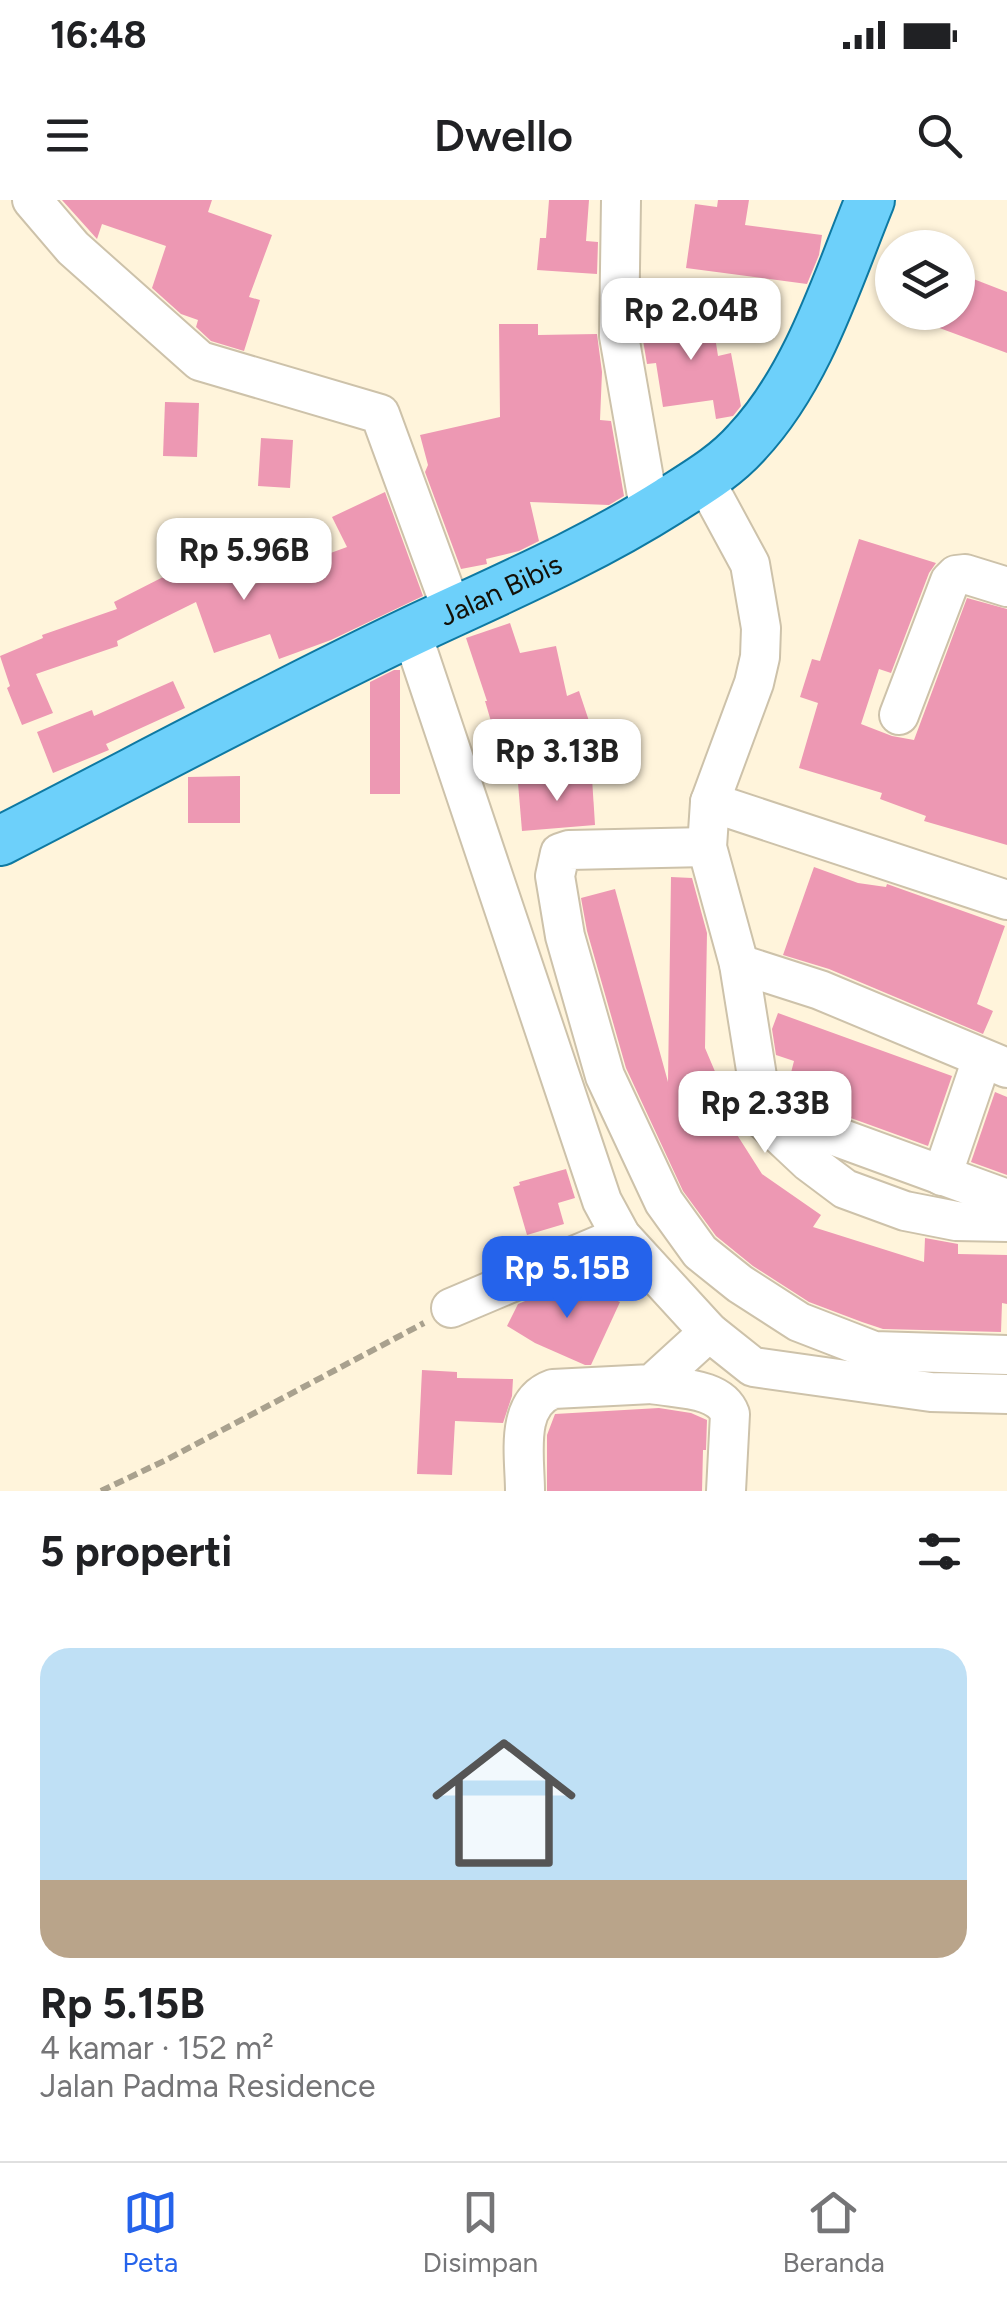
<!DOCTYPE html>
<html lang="id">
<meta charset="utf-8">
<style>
:root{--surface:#fff;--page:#f6f6f6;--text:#202124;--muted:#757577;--line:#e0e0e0;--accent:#2563eb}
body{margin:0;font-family:Figtree,sans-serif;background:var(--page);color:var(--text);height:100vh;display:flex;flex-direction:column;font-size:38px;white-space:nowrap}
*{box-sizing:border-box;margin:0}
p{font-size:32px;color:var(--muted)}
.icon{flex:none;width:55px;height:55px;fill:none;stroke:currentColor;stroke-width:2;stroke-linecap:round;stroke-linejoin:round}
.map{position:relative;height:1291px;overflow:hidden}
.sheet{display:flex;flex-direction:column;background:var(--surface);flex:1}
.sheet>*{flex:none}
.tools{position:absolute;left:875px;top:30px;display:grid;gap:20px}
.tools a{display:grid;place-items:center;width:100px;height:100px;border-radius:50%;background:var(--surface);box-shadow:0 2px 8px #0004;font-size:50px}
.price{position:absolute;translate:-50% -85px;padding:0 22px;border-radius:20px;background:#fff;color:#222;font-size:32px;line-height:65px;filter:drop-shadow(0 2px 5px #0008)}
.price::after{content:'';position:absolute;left:50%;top:60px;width:30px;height:22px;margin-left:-15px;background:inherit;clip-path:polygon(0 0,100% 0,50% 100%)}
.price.active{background:var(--accent);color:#fff}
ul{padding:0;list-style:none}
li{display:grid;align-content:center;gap:20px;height:530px;padding:0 40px}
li+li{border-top:2px solid var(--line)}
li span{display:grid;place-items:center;height:310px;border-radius:30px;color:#555}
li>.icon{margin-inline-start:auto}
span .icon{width:180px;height:180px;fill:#fffc;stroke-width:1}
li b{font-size:42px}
h2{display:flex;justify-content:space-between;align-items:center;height:120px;padding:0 40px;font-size:42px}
.status{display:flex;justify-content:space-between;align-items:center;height:70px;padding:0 50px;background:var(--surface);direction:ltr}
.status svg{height:28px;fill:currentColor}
header{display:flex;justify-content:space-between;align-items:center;height:130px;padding:0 40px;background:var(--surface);font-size:45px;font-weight:600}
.tab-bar{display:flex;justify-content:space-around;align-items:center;height:140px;border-top:2px solid var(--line);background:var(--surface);font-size:28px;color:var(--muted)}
.tab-bar a{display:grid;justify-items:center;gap:5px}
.tab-bar .active{color:var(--accent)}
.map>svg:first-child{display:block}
.building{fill:#ed98b3}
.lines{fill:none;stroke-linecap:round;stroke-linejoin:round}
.minor-casing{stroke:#cdc2aa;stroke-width:42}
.major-casing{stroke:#0e79a2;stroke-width:52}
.path{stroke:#a9a18e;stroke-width:6;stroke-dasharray:10 5;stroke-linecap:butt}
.minor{stroke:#fff;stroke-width:38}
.major{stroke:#6dd0fa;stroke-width:48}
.labels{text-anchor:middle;stroke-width:8;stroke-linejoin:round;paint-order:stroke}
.street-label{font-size:28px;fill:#131007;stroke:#fff}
</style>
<div class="status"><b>16:48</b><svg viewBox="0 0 49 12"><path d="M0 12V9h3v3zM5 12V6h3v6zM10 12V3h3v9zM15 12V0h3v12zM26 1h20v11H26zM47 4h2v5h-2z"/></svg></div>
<header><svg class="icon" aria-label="menu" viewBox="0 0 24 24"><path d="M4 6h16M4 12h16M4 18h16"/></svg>Dwello<svg class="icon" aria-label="search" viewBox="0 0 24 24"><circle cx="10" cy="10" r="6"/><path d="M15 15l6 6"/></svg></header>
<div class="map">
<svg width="1007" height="1291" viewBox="0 0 1007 1291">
<rect width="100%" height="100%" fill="#fff4db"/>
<g class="building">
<path d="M62,0H212L208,12L272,35L249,97L260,100L244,151L211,141L196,127L198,120L181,114L152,88L166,46L102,24L97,39Z"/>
<path d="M549,0H589L586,41L598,42L597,74L537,70L540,38H546Z"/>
<path d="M718,0H749L745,25L822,35L819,55L807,84L686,68L695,4L717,7Z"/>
<path d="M958,73L1007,92V153L907,116V112H958Z"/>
<path d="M711,111L718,156L731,153L741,206L733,216L716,219L713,200L663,207L656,163L647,164L642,134V120Z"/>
<path d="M499,124H538V135L597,134L602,172L600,220L611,221L624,296L609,305L530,302L539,341L519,351L486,359L487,364L461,369L425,272L428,265L420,235L500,217Z"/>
<path d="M165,202L199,203L197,257L163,256Z"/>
<path d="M261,238L293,240L290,288L258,286Z"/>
<path d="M385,292L423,396L331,440L279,459L270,434L214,453L196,402L117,441L118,446L36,474L53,513L22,525L7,488L10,486L0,456L43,438L42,435L117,409L114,402L228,344L252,385L308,366L306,362L347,347L332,317Z"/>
<path d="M859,339L936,363L929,373L891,473L879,469L861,524L892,536L914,540L967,398L1007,409V645L924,621L926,616L880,599L882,593L799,568L818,503L800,497L812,459L820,461Z"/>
<path d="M510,423L520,453L556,446L567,496L579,491L589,521L500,552L485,501H487L466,438Z"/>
<path d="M394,470H400V594H370V482Z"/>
<path d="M173,481L185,508L106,544L109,550L53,573L37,532L92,510L94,516Z"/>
<path d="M240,576V623H188V577Z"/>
<path d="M592,578L595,625L522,631L518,583Z"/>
<path d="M814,667L858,683L886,687L887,684L1005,726L977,804L993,811L983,834L829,769L783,755Z"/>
<path d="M671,677L692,678L707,733L705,848L722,888L704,883L762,974L821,1015L813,1027L924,1062L925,1038L958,1044V1054L1007,1055V1104L1002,1103L1001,1132L883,1129L862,1122L809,1102L753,1066L716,1036L683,991L626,868L587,731L581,698L615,689L668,882Z"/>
<path d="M778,813L952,876L928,946L815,905L784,900L794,861L776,855L772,829Z"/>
<path d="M995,892L1007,897V975L971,962Z"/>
<path d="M566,969L575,998L558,1003L564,1024L527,1035L513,987L520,985L519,982Z"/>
<path d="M573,1081L620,1102L591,1165H585L535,1143L507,1126L518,1104Z"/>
<path d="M422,1170L457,1172V1178L513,1179L512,1196L503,1223L455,1221L452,1275L417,1274Z"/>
<path d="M659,1208L691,1213L707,1220L706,1250H703L702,1291H547V1235L555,1214Z"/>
</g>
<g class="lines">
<g class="minor-casing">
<g id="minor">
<path d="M32,0L73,48L200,161L380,214L453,413"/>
<path d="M621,0L619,136L650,313"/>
<path d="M704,279L750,364L761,428L760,457L754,483L710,602L707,647L739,764L764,920L809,962L845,989L905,1011L956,1021L1007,1022"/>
<path d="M411,431L602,1001L621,1036L709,1132L753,1167L931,1192L1007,1194"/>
<path d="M899,515L950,381L956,375L965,374L1007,387"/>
<path d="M710,602L1007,700"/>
<path d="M707,647L569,650L560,653L555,676L565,736L605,876L664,1002L700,1052L740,1084L799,1122L874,1151L1007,1155"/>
<path d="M739,764L820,790L1007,868"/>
<path d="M764,920L807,926L1007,999"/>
<path d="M942,976L982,859"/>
<path d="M451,1108L621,1036"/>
<path d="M652,1184C677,1189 720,1187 730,1214L726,1291"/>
<path d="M525,1291C525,1257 514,1203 553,1189L652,1184L709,1132"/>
</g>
</g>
<g class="major-casing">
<g id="major">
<path id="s1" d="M0,641C137,571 273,497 412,431C499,390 587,353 669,301C697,283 725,267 747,242C808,177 837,81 870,0"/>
</g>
</g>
<path class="path" d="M101,1291L166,1260L424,1123"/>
<use href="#minor" class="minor"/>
<use href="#major" class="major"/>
</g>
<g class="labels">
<g class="street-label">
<text dy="10" stroke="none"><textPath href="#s1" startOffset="560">Jalan Bibis</textPath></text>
</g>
</g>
</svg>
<div class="tools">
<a><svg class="icon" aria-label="layers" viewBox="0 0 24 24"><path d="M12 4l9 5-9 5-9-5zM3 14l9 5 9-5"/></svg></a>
</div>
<b class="price" style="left:691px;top:163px">Rp 2.04B</b>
<b class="price" style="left:244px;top:403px">Rp 5.96B</b>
<b class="price" style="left:557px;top:604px">Rp 3.13B</b>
<b class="price" style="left:765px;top:956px">Rp 2.33B</b>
<b class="price active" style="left:567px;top:1121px">Rp 5.15B</b>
</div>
<section class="sheet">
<h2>5 properti<svg class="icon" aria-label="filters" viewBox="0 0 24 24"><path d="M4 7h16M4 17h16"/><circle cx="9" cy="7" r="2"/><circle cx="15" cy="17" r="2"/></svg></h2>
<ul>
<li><span style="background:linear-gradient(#bfe0f5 75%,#b9a48a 0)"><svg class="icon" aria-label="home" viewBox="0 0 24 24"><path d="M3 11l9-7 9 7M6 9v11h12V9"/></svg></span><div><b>Rp 5.15B</b><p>4 kamar · 152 m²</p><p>Jalan Padma Residence</p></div></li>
</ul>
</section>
<nav class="tab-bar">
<a class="active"><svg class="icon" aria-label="map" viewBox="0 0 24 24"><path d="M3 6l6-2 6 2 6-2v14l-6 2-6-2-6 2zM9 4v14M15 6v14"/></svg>Peta</a>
<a><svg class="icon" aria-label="saved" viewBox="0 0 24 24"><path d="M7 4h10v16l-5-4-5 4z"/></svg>Disimpan</a>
<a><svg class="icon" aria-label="home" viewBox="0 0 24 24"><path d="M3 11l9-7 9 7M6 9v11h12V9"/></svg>Beranda</a>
</nav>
